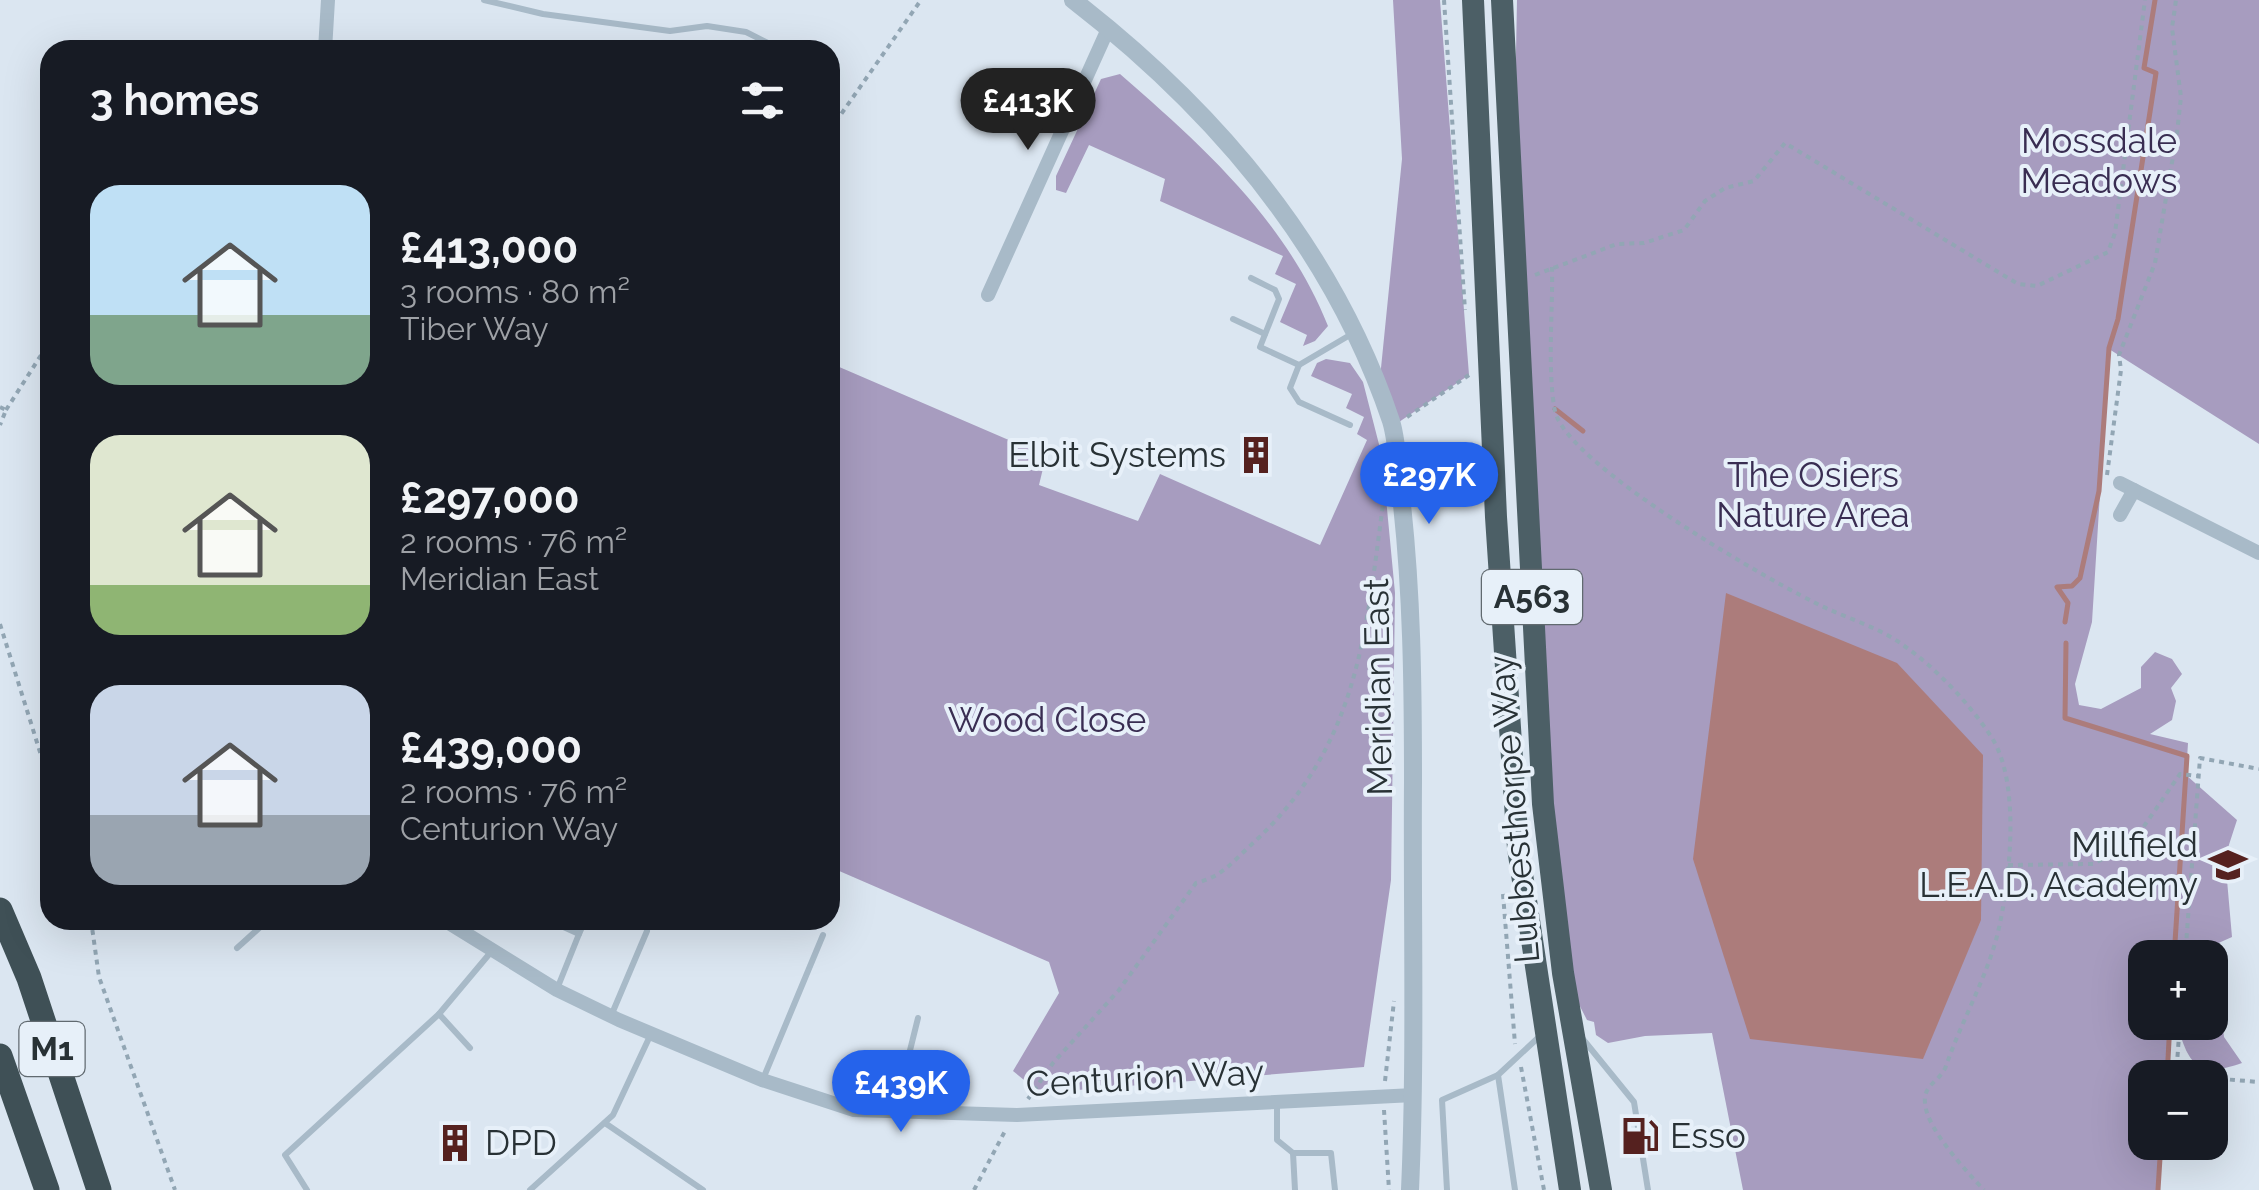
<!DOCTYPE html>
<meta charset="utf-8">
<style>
:root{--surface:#171b24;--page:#242831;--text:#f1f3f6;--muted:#9ea1a6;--accent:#2563eb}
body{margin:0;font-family:Raleway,sans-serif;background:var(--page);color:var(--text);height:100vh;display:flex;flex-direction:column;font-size:38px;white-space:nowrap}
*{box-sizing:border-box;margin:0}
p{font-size:32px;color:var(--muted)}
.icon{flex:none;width:55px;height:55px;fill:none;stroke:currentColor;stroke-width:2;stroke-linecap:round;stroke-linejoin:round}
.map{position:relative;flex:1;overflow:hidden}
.drawer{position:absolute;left:40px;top:40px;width:800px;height:890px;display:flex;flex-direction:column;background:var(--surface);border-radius:30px;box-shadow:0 10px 40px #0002}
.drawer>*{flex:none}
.controls{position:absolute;left:2128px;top:940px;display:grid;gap:20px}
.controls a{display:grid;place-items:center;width:100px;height:100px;border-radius:20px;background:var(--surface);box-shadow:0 10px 40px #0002;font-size:50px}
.price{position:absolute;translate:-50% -85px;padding:0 22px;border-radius:35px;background:var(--accent);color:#fff;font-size:32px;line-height:65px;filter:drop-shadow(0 2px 5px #0008)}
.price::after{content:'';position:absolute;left:50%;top:60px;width:30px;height:22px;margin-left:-15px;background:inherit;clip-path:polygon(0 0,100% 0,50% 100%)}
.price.selected{background:#222;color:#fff}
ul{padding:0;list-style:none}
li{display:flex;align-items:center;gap:30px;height:250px;padding:0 50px}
li span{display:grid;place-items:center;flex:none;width:280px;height:200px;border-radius:30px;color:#555}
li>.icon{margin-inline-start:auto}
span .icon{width:120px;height:120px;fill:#fffc;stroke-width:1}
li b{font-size:42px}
h2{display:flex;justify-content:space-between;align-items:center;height:120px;padding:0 50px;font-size:42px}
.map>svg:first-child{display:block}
.green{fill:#a79cbf}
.water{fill:#ac7c7b}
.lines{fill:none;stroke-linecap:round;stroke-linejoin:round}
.stream{stroke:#ac7c7b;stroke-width:5}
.path{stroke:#92a6b4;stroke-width:4;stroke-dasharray:5 5;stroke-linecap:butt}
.service{stroke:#a8bac8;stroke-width:6}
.minor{stroke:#a8bac8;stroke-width:14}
.tertiary{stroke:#a8bac8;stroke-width:18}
.trunk{stroke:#4c5f66;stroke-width:22}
.motorway{stroke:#3f5056;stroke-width:25}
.labels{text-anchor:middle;stroke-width:8;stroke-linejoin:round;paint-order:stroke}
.shield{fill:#e7f0f9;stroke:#616a70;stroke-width:2.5}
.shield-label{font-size:32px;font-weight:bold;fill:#283135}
.park-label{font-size:35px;fill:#392d52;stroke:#e7f0f9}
.poi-label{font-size:35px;fill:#283135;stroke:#e7f0f9;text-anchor:end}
.street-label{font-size:35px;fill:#283135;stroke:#e7f0f9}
</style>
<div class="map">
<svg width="2259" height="1190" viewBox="0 0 2259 1190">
<rect width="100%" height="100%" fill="#dbe6f1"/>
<g class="green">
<path d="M1393,0H1440L1469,375L1393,426L1379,388L1402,159Z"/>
<path d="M1517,0H2259V444L2109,349L2092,622L2075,684L2079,705L2101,709L2141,688V667L2155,652L2172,659L2182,674L2171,688L2176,701L2172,720L2150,734L2188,743L2186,775L2237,820L2225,857L2232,937L2214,945L2224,1037L2242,1063C2197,1079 2188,1064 2177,1023L2210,1022V958H2145V1022L2169,1023L2165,1077L2145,1078V1142L2161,1143L2157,1190H1743L1712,1033L1645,1036L1608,1043L1596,1035L1594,1022L1587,1020L1563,973L1513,209Z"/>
<path d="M1120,74C1204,147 1286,221 1328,326L1315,341L1303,346L1307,335L1280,322L1296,284L1275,274L1283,256L1160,201L1165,179L1089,145L1066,193L1056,190V176L1101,79Z"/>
<path d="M1326,359L1350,363L1363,382L1382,456L1395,593L1391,880L1364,1067L1040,1093L1013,1071L1059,993L1049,962L830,867V363L1046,456L1039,485L1138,521L1160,474L1320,545L1367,440L1357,434L1364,417L1346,408L1352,394L1311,376L1317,363Z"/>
</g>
<path class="water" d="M1726,593L1897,663L1983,755L1981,920L1923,1059L1750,1039L1693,859Z"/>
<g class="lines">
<g class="stream">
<path d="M1555,409L1583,431"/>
<path d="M2065,622L2068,603L2057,587L2072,586L2080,578L2099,491L2109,348L2118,319L2156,73L2144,68L2155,0"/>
<path d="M2066,643L2065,718L2187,756L2174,958"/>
<path d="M2167,1078L2170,1022"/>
<path d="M2158,1190L2161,1142"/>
</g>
<g class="path">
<path d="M1444,0L1465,310"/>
<path d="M830,130L921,0"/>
<path d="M1552,267C1553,309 1547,372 1555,411C1566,464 1775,585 1828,609C1853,620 1881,629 1903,645C1936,668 1970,704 1992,738C2021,784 2010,881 1998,932C1988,975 1961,1022 1946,1066C1941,1081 1923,1084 1925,1103C1926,1128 1967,1172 1984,1190"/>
<path d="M1535,275L1617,244L1644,243L1684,230L1705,201L1725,188L1754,181L1785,143L2018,284L2037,286L2108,252L2115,233L2145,0"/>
<path d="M50,293L43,294L50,325"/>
<path d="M0,407L6,410L0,425"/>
<path d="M6,410L43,352L50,332"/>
<path d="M1407,417L1469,375"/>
<path d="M2107,475L2121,370L2119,355L2155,263L2177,133L2181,97L2172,28L2176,0"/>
<path d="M0,624L50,784"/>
<path d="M2008,865L2093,864L2131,845L2180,774L2197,776"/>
<path d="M1503,894L1515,1044"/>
<path d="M91,920L99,977L175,1190"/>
<path d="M2185,958L2200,758L2259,769"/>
<path d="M2180,1022L2176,1077L2192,1078"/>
<path d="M1521,1067L1544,1190"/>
<path d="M2210,1078L2259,1082"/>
<path d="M1385,1081L1394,1001"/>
<path d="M1028,1099L1053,1063L1119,990L1196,883C1223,876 1231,863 1251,845C1358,747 1365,638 1383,504"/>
<path d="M1384,1110L1389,1190"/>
<path d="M974,1190L1005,1131"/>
</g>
<g class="service">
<path d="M484,0L543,14L670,31L707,26L746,32L782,50"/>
<path d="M1251,278L1275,290L1279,299L1260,347L1299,365L1350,335"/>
<path d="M1233,319L1265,334"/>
<path d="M1299,365L1290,388L1299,402L1350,425"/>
<path d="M548,920L579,934L585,920"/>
<path d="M237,948L268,920"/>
<path d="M557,989L579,934"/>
<path d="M439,1014L470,1048"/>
<path d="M611,1016L647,931"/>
<path d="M1582,1038L1634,1102L1648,1190"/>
<path d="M763,1079L823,935"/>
<path d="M1277,1102V1140L1293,1153L1295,1190"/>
<path d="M895,1111L918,1018"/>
<path d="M605,1123L703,1190"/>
<path d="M1293,1153H1331L1335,1190"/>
<path d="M307,1190L285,1155L439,1014L491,952"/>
<path d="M530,1190L613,1115L650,1036"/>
<path d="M1447,1190L1442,1100L1498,1075"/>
<path d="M1515,1190L1498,1075L1540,1036"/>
</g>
<g class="minor">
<path d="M325,50L328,0"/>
<path d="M988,295L1108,29"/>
<path d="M2120,483L2259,553"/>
<path d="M2120,515L2134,490"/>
<path d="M444,920L557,990L619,1020L762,1080L854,1110L1017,1115L1414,1095"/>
</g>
<path class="tertiary" d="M1073,0C1215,110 1333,248 1391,421C1398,444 1398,472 1401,496C1412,591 1413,686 1413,782C1412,918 1416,1054 1410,1190"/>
<g class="trunk">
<path d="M1473,0L1496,517L1518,848L1570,1190"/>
<path d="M1502,0L1543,804L1563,973L1601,1190"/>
</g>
<g class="motorway">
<path d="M0,910L29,978L99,1190"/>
<path d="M0,1056L47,1190"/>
</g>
</g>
<defs>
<g id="building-bare" transform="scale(3)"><path d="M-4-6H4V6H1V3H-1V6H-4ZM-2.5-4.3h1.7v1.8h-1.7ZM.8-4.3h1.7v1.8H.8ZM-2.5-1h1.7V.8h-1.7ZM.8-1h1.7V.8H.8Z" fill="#55211f" stroke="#e7f0f9" stroke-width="2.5" paint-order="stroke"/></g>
<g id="school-bare" transform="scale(3)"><path d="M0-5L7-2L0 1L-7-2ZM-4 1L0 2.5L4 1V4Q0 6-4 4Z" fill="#55211f" stroke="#e7f0f9" stroke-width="2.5" paint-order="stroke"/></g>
<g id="fuel-bare" transform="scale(3)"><path d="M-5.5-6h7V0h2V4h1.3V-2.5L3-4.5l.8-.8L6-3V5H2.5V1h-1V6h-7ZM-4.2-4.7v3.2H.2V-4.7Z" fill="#55211f" stroke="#e7f0f9" stroke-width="2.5" paint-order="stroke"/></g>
</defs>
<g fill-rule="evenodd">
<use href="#building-bare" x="1256" y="455"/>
<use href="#school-bare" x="2228" y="865"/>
<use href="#fuel-bare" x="1640" y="1136"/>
<use href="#building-bare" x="455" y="1143"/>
</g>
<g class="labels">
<g class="shield">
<rect x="1482" y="570" width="100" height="54" rx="8"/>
<rect x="19.5" y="1022" width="65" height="54" rx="8"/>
</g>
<g class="shield-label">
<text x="1532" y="608">A563</text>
<text x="52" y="1060">M1</text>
</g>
<g class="park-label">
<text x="2099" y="153">Mossdale<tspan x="2099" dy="40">Meadows</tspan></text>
<text x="1813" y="487">The Osiers<tspan x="1813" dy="40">Nature Area</tspan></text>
<text x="1047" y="732">Wood Close</text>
</g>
<g class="poi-label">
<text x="1226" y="467">Elbit Systems</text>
<text x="2198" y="857">Millfield<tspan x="2198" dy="40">L.E.A.D. Academy</tspan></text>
<text x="1670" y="1148" text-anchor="start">Esso</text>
<text x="485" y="1155" text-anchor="start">DPD</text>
</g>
<g class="street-label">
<text transform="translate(1378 687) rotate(-91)" y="12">Meridian East</text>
<text transform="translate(1514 809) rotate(-95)" y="12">Lubbesthorpe Way</text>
<text transform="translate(1145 1078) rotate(-3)" y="12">Centurion Way</text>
</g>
</g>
</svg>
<div class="controls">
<a>+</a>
<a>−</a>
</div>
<b class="price selected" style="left:1028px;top:153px">£413K</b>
<b class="price" style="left:1429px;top:527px">£297K</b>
<b class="price" style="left:901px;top:1135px">£439K</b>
<section class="drawer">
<h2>3 homes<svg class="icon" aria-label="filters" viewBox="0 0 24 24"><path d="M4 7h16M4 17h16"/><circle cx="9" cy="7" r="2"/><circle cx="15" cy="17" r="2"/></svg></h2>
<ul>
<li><span style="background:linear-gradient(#bfe0f5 65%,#7fa58c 0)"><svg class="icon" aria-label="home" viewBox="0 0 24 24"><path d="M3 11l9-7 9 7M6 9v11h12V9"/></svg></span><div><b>£413,000</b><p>3 rooms · 80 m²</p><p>Tiber Way</p></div></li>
<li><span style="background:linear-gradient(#dfe7d0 75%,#8fb573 0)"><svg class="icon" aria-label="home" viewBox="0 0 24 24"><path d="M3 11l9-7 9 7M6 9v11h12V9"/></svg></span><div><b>£297,000</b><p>2 rooms · 76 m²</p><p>Meridian East</p></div></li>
<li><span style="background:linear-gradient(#c9d6e8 65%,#9aa5b1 0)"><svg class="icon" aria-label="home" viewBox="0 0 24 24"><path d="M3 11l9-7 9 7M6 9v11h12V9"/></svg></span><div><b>£439,000</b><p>2 rooms · 76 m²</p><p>Centurion Way</p></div></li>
</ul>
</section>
</div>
